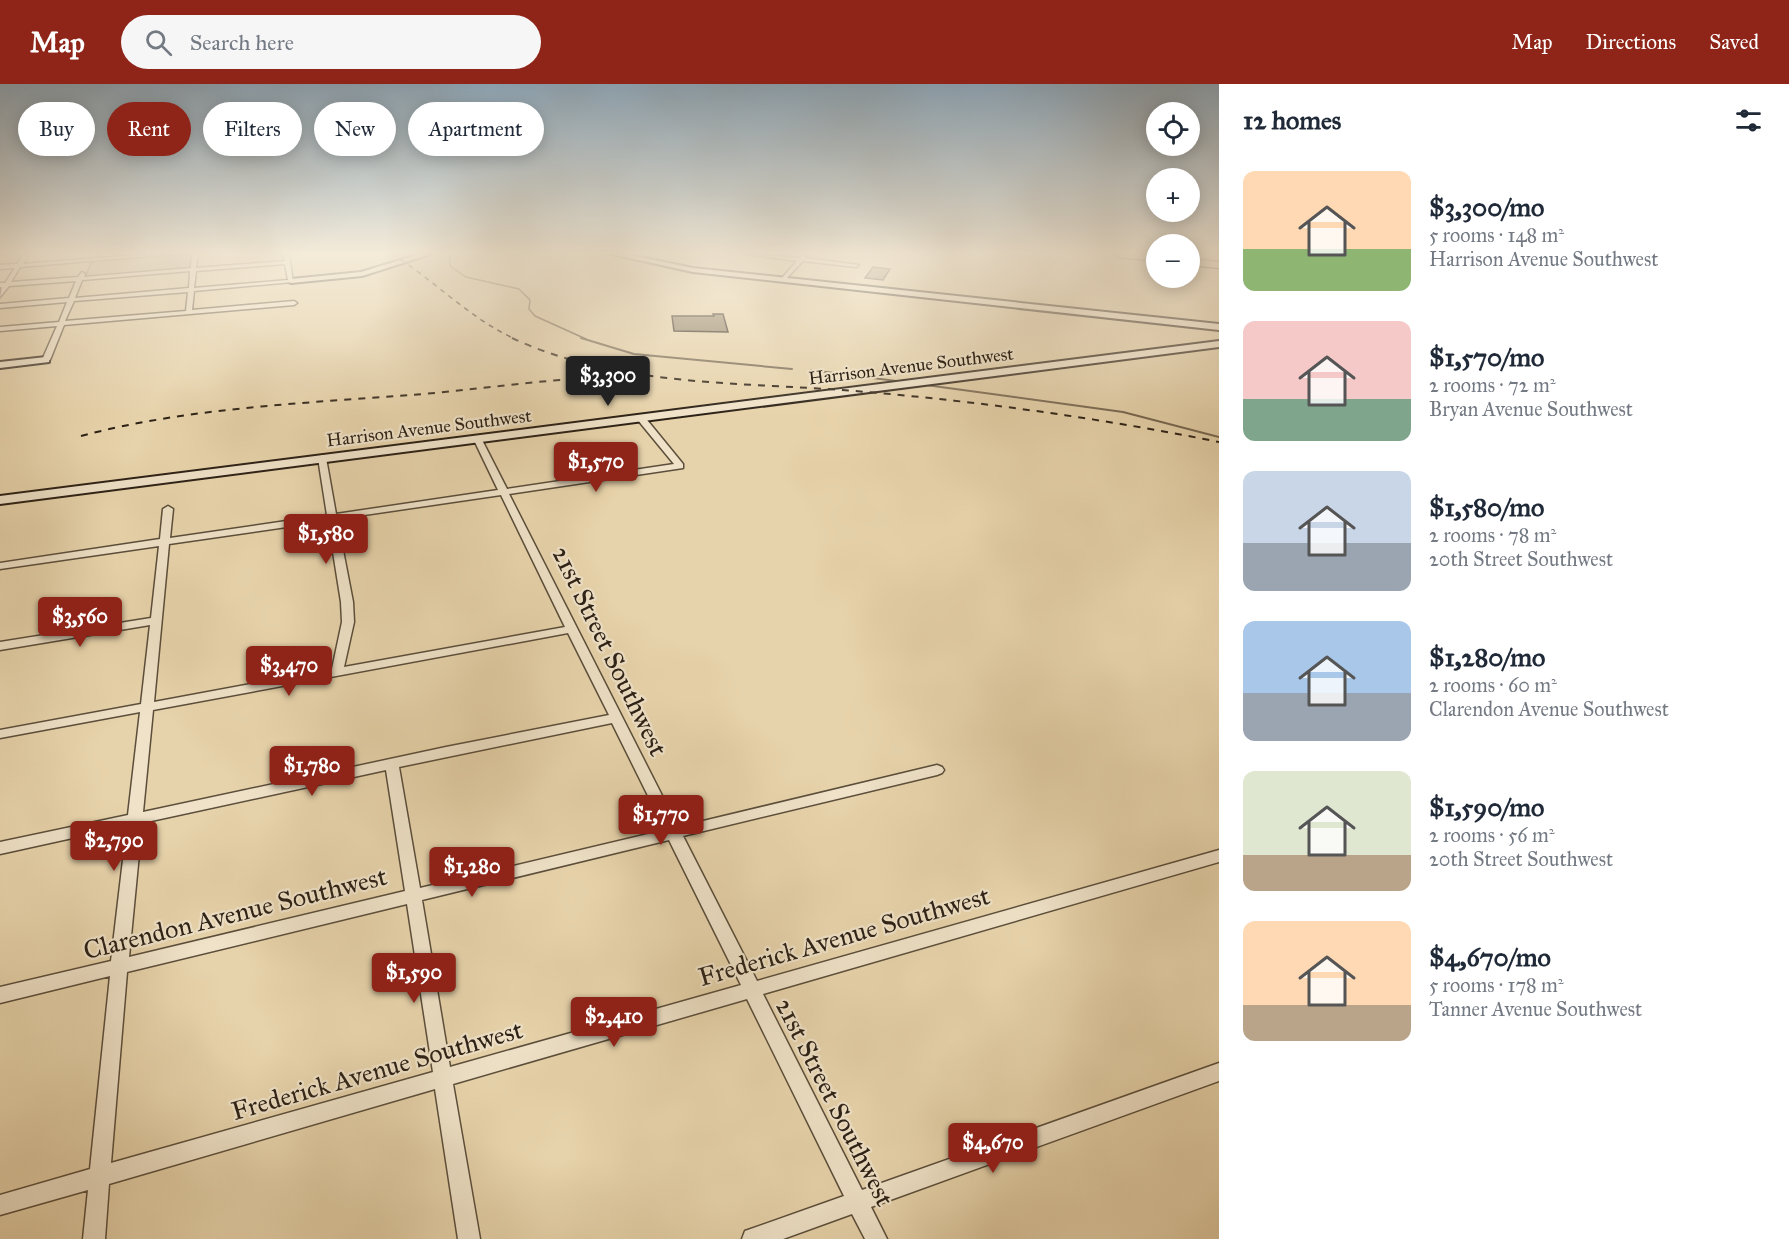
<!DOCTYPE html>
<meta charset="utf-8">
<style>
:root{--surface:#fff;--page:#f6f6f7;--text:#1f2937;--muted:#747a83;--accent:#8f2418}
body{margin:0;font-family:"IM FELL Great Primer",serif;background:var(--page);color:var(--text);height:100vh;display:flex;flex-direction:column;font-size:22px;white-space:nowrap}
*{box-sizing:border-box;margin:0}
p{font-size:20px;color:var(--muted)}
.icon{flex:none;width:33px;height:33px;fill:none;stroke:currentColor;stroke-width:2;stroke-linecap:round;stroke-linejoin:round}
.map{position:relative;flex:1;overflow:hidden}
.side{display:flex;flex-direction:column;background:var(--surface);width:570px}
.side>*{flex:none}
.banner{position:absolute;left:18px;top:18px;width:570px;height:54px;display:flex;gap:12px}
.controls{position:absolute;left:1146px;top:18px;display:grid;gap:12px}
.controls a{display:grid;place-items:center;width:54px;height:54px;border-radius:50%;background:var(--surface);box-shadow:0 3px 15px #0003;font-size:30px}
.price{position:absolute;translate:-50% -51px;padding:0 14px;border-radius:6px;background:var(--accent);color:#fff;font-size:20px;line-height:39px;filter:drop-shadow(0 2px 3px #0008)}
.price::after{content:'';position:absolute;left:50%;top:36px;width:18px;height:14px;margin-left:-9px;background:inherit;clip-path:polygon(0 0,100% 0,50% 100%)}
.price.on{background:#222;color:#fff}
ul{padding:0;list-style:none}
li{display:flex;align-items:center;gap:18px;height:150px;padding:0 24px}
li span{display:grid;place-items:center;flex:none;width:168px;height:120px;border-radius:12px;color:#555}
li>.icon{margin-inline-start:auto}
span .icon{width:72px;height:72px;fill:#fffc;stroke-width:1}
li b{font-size:26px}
h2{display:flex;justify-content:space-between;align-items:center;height:72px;padding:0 24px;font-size:26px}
.tag{padding:0 21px;border-radius:27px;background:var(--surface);box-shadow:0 3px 15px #0003;font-size:21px;line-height:54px}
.tag.on{background:var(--accent);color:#fff}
header{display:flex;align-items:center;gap:36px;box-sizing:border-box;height:84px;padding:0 30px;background:var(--accent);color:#fff}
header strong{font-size:28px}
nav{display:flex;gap:33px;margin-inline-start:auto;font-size:21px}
.search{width:420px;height:54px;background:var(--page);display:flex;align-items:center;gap:15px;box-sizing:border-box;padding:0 21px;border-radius:33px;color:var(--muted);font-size:22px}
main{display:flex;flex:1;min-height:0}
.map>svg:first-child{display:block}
.green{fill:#c7b592;stroke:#7a6b54;stroke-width:1.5}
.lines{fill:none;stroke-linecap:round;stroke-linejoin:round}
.stream-far1{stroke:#766751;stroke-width:1.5}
.stream{stroke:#766751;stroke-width:2}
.building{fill:#8d7e63;stroke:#2c2116;stroke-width:1.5}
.street-casing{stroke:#5b4e3b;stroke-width:3}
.secondary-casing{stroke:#2c2116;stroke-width:4}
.highway-casing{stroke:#2c2116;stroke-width:3}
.street{fill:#efe2c8;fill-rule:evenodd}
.secondary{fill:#efe2c8;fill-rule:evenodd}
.highway{fill:#e7d3ab;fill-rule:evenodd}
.rail-far1{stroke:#2c2116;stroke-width:1.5;stroke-dasharray:5 5;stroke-linecap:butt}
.rail{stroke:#2c2116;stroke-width:2;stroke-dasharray:7 7;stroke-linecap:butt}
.labels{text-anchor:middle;stroke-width:4.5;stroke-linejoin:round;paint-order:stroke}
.far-street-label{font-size:18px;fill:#2c2116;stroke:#efe2c8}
.near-street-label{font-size:26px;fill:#2c2116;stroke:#efe2c8}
</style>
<header>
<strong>Map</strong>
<div class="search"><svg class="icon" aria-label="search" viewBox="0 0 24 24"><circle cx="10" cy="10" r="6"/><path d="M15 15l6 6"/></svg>Search here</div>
<nav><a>Map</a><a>Directions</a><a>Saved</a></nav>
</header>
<main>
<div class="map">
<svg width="1219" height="1155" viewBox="0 0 1219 1155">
<rect width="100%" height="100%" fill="#e7d3ab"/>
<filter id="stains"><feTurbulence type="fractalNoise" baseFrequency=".00333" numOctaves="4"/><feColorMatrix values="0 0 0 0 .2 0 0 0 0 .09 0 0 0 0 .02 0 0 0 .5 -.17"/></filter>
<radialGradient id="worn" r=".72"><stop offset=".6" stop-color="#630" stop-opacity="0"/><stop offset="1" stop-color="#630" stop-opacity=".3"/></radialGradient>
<path class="green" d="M191,170L190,185L85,193L92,177Z"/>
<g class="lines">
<path class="stream-far1" d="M449,170L450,182L466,193L519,205L530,216L529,225L535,232L586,255"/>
<g class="stream">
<path d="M581,254L634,270L792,285"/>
<path d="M811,286L896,297"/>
<path d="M926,301L1123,328L1219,353"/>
</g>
</g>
<g class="building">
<path d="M873,183L890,185L883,196L865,194Z"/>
<path d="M713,230H723L728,248L674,247L672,232H714Z"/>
</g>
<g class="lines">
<g class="street-casing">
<g id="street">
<path d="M23,170H29L23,180L150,170H171L20,183L11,198L78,193L82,188L85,190L84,193L191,184L192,170H198L196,184L285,177L283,170H289L293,198L194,207L192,226L294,217L297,219L294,221L64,241L50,276L46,278L42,276L57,242L0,247V243L59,238L67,218L0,224V220L69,214L76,197L9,202L0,213L2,203H0V199H5L15,184L0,185V181L17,180ZM285,180L288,196L194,204L196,187ZM190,187L189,204L75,214L82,196ZM188,208L186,227L65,237L74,217Z"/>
<path d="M746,170L800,174L803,170H807L805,174L859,181L856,183L803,177L784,197L781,195L797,177Z"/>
<path d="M637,331H643L683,380V384L509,410L678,743L937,681L942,683L944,686L942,689L937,691L683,752L757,897L1219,766V778L763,910L862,1106L1219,979V997L871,1123L887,1155H865L852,1130L783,1155H742L745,1147L844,1112L747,915L453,1000L480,1155H458L435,1005L109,1100L105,1155H83L88,1106L0,1131V1111L90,1085L110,892L0,919V903L111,877L127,742L0,770V758L128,731L140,628L0,654V646L141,620L150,541L0,566V558L151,534L159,462L0,485V479L160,455L163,425L168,422L173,425L170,454L327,431L318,374L322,371L326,374L336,430L498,406L473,354L477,352L481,354L507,405L674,380L637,335ZM501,411L565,543L344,583L354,538L353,518L337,435ZM328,437L341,518L342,538L332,585L154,618L169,460ZM568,549L609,631L446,663L143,728L153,626ZM612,639L665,746L420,804L399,683ZM386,686L405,807L129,873L142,739ZM669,756L741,901L450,983L422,816ZM407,820L433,988L111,1079L127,888Z"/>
</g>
</g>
<g class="secondary-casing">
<g id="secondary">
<path d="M420,170H431L362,192L291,199L287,197L291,195L361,188Z"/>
<path d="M611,170H625L693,184L1219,240V246L693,188Z"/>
<path d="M1219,257V263L0,420V412Z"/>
<path d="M46,273L49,274V278L0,284V278Z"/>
</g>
</g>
<g class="highway-casing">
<g id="highway">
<path d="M1113,170L1156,171V177L1118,173Z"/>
<path d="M1190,175L1219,178V184L1190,181Z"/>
</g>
</g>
<use href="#street" class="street"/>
<use href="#secondary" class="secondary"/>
<use href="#highway" class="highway"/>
<path class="rail-far1" d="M392,170C434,196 469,234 515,255"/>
<g class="rail">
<path d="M512,254C617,303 742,298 855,307C977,317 1099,334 1219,358"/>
<path d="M81,352C190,323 311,319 423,310C492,304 558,293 627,293"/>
</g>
</g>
<linearGradient id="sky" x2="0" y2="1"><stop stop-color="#8ea8bb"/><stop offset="0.51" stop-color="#f4ebd9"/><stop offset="1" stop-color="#f4ebd9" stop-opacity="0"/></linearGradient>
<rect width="1219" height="331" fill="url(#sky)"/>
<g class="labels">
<g class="far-street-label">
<text transform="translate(911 282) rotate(-7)" y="6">Harrison Avenue Southwest</text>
<text transform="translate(429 344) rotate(-7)" y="6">Harrison Avenue Southwest</text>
</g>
<g class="near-street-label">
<text transform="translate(610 567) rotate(64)" y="9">21st Street Southwest</text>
<text transform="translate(235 829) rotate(-14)" y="9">Clarendon Avenue Southwest</text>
<text transform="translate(844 852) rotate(-16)" y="9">Frederick Avenue Southwest</text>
<text transform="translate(377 986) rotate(-16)" y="9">Frederick Avenue Southwest</text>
<text transform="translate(835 1018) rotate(63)" y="9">21st Street Southwest</text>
</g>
</g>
<rect width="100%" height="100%" filter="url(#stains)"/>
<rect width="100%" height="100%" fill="url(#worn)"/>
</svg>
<div class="controls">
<a><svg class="icon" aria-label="locate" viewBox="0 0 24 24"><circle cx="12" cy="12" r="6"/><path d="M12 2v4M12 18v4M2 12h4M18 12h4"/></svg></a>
<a>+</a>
<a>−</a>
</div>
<b class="price on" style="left:608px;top:323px">$3,300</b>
<b class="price" style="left:596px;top:409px">$1,570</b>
<b class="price" style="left:326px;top:481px">$1,580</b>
<b class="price" style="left:80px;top:564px">$3,560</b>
<b class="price" style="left:289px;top:613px">$3,470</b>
<b class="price" style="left:312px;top:713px">$1,780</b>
<b class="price" style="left:661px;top:762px">$1,770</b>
<b class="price" style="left:114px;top:788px">$2,790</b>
<b class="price" style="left:472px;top:814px">$1,280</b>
<b class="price" style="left:414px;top:920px">$1,590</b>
<b class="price" style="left:614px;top:964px">$2,410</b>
<b class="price" style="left:993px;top:1090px">$4,670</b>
<div class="banner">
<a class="tag">Buy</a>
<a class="tag on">Rent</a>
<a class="tag">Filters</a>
<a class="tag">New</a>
<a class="tag">Apartment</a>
</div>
</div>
<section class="side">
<h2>12 homes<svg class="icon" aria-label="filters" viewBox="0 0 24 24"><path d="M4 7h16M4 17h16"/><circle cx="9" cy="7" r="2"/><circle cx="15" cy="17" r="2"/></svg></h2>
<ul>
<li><span style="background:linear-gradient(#ffd9b3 65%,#8fb573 0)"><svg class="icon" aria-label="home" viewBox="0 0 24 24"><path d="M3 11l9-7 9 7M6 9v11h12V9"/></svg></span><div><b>$3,300/mo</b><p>5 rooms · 148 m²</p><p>Harrison Avenue Southwest</p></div></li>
<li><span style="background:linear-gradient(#f6c9c9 65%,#7fa58c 0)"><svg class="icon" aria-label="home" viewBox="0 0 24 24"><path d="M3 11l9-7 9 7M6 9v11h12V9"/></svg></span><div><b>$1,570/mo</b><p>2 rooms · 72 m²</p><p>Bryan Avenue Southwest</p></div></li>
<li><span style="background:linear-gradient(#c9d6e8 60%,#9aa5b1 0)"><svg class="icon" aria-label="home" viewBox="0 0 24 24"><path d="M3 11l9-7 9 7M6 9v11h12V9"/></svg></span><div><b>$1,580/mo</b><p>2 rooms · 78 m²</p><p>20th Street Southwest</p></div></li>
<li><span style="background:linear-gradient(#a9c7e8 60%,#9aa5b1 0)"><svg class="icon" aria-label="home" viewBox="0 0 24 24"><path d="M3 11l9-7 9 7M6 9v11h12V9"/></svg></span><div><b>$1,280/mo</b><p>2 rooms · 60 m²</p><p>Clarendon Avenue Southwest</p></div></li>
<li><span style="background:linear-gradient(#dfe7d0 70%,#b9a48a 0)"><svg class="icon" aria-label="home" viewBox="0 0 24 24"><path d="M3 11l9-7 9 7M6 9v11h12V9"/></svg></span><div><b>$1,590/mo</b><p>2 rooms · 56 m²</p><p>20th Street Southwest</p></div></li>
<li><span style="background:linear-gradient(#ffd9b3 70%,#b9a48a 0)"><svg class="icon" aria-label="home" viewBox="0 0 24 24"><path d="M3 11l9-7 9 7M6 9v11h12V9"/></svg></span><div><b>$4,670/mo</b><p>5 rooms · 178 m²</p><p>Tanner Avenue Southwest</p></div></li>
</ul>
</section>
</main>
